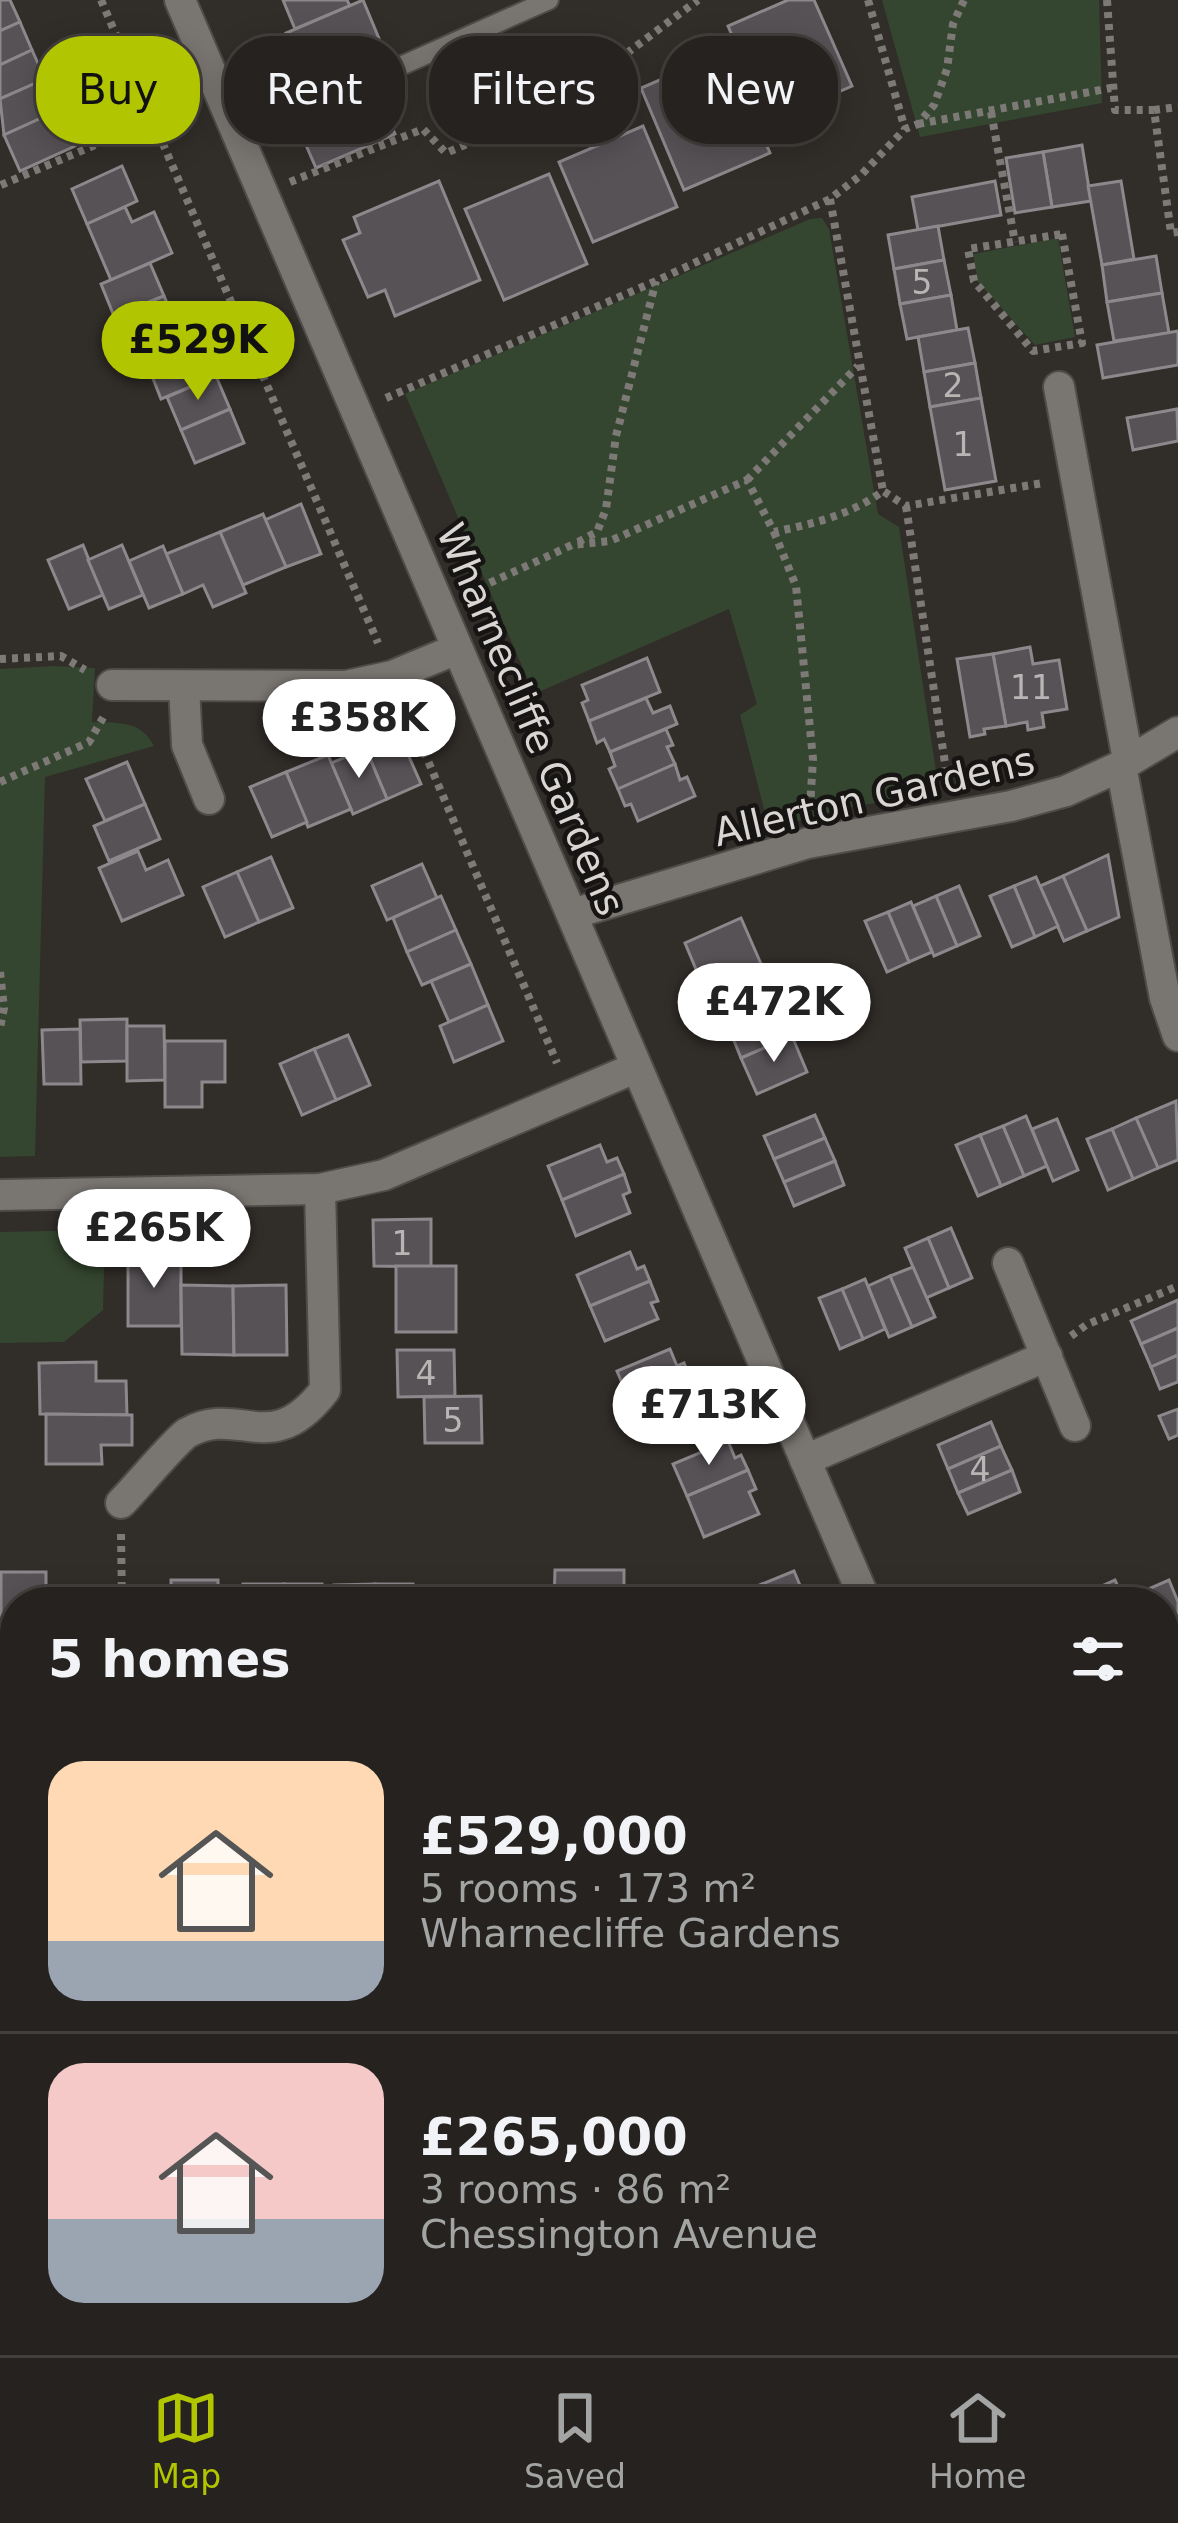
<!DOCTYPE html>
<meta charset="utf-8">
<style>
:root{--surface:#25221f;--page:#312f2c;--text:#f1f3f6;--muted:#a3a4a4;--line:#423f3d;--accent:#b1c500}
body{margin:0;font-family:"DejaVu Sans",sans-serif;background:var(--page);color:var(--text);height:100vh;display:flex;flex-direction:column;font-size:45px;white-space:nowrap}
*{box-sizing:border-box;margin:0}
p{font-size:39px;color:var(--muted)}
.icon{flex:none;width:66px;height:66px;fill:none;stroke:currentColor;stroke-width:2;stroke-linecap:round;stroke-linejoin:round}
.map{position:relative;flex:1;overflow:hidden}
.panel{position:absolute;left:0px;top:1587px;width:1179px;height:768px;display:flex;flex-direction:column;background:var(--surface);border-radius:48px 48px 0 0;box-shadow:0 6px 30px #0003,0 0 0 3px var(--line)}
.panel>*{flex:none}
.guide{position:absolute;left:36px;top:36px;width:1107px;height:108px;display:flex;gap:24px}
.price{position:absolute;translate:-50% -102px;padding:0 27px;border-radius:42px;background:#fff;color:#222;font-size:39px;line-height:78px;filter:drop-shadow(0 3px 6px #0008)}
.price::after{content:'';position:absolute;left:50%;top:72px;width:36px;height:27px;margin-left:-18px;background:inherit;clip-path:polygon(0 0,100% 0,50% 100%)}
.price.selected{background:var(--accent);color:#111}
ul{padding:0;list-style:none}
li{display:flex;align-items:center;gap:36px;height:300px;padding:0 48px}
li+li{border-top:3px solid var(--line)}
li span{display:grid;place-items:center;flex:none;width:336px;height:240px;border-radius:36px;color:#555}
li>.icon{margin-inline-start:auto}
span .icon{width:144px;height:144px;fill:#fffc;stroke-width:1}
li b{font-size:51px}
h2{display:flex;justify-content:space-between;align-items:center;height:144px;padding:0 48px;font-size:51px}
.tag{padding:0 42px;border-radius:48px;background:var(--surface);box-shadow:0 6px 30px #0003,0 0 0 3px var(--line);font-size:42px;line-height:108px}
.tag.selected{background:var(--accent);color:#111}
.dock{display:flex;justify-content:space-around;align-items:center;height:168px;border-top:3px solid var(--line);background:var(--surface);font-size:33px;color:var(--muted)}
.dock a{display:grid;justify-items:center;gap:6px}
.dock .selected{color:var(--accent)}
.map>svg:first-child{display:block}
.built{fill:#3d342c}
.green{fill:#34462f}
.building{fill:#575256;stroke:#8d888c;stroke-width:3}
.lines{fill:none;stroke-linecap:round;stroke-linejoin:round}
.service-casing{stroke:#4e4b48;stroke-width:22}
.minor-casing{stroke:#4e4b48;stroke-width:34}
.tertiary-casing{stroke:#4e4b48;stroke-width:34}
.path{stroke:#7d7976;stroke-width:8;stroke-dasharray:6 6;stroke-linecap:butt}
.service{stroke:#797571;stroke-width:18}
.minor{stroke:#797571;stroke-width:30}
.tertiary{stroke:#797571;stroke-width:30}
.labels{text-anchor:middle;stroke-width:9;stroke-linejoin:round;paint-order:stroke}
.number-label{font-size:33px;fill:#b8b5b4}
.street-label{font-size:39px;fill:#d9d6d4;stroke:#171514}
</style>
<div class="map">
<svg width="1178" height="2355" viewBox="0 0 1178 2355">
<rect width="100%" height="100%" fill="#312d29"/>
<path class="built" d="M0,2053H15V2340H481L482,2355H0Z"/>
<g class="green">
<path d="M882,0H1099L1102,103L920,137Z"/>
<path d="M822,218L829,229L878,514L899,527L939,791L842,809L769,829L740,715L757,704L729,609L534,694L405,394L810,219Z"/>
<path d="M1058,238L1075,337L1035,345L978,282L973,254Z"/>
<path d="M54,666L95,668L92,722C118,723 141,720 154,746L45,777L35,1156L0,1157V669Z"/>
<path d="M105,1230L103,1310L64,1342L0,1343V1232Z"/>
<path d="M1164,2008L1178,2009V2355H485L484,2340H1164Z"/>
</g>
<g class="building">
<path d="M0,0H10L20,22L0,31Z"/>
<path d="M283,0H347L350,6L295,29Z"/>
<path d="M363,0L385,53L309,85L286,33Z"/>
<path d="M788,0H814L852,86L770,122L728,26Z"/>
<path d="M20,22L32,50L0,65V31Z"/>
<path d="M32,50L45,79L0,99V65Z"/>
<path d="M727,51L770,153L684,190L641,88Z"/>
<path d="M45,79L59,110L4,135L0,99Z"/>
<path d="M381,102L395,134L316,168L302,136Z"/>
<path d="M59,110L75,146L20,171L4,135Z"/>
<path d="M643,126L677,207L593,242L559,162Z"/>
<path d="M1082,145L1091,201L1052,207L1043,152Z"/>
<path d="M1043,152L1052,207L1015,213L1006,158Z"/>
<path d="M122,166L137,201L87,224L72,189Z"/>
<path d="M549,174L587,264L504,300L465,209Z"/>
<path d="M439,181L480,280L395,316L385,290L368,297L343,240L360,233L354,217Z"/>
<path d="M995,181L1001,215L918,230L912,197Z"/>
<path d="M1121,181L1134,259L1102,265L1088,186Z"/>
<path d="M125,207L132,222L154,212L172,253L111,280L87,224Z"/>
<path d="M938,226L944,260L894,269L888,235Z"/>
<path d="M1156,256L1162,293L1107,302L1102,265Z"/>
<path d="M944,260L951,295L900,304L894,269Z"/>
<path d="M150,263L164,296L114,316L101,284Z"/>
<path d="M1162,293L1169,333L1114,341L1107,302Z"/>
<path d="M951,295L957,330L907,339L900,304Z"/>
<path d="M164,296L182,337L143,353L124,312Z"/>
<path d="M968,328L975,363L924,372L918,337Z"/>
<path d="M1178,331V365L1103,378L1097,345Z"/>
<path d="M182,337L200,383L161,399L143,353Z"/>
<path d="M975,363L981,398L930,407L924,372Z"/>
<path d="M216,376L230,409L181,430L167,397Z"/>
<path d="M981,398L996,481L945,490L930,407Z"/>
<path d="M230,409L244,443L195,463L181,430Z"/>
<path d="M1177,409L1178,441L1133,450L1127,418Z"/>
<path d="M301,504L321,554L286,567L265,520Z"/>
<path d="M263,514L286,567L243,585L220,532Z"/>
<path d="M220,532L246,593L213,607L203,585L183,594L166,554Z"/>
<path d="M83,545L103,595L69,609L48,560Z"/>
<path d="M122,545L143,595L109,609L88,560Z"/>
<path d="M163,546L183,594L149,608L129,561Z"/>
<path d="M1030,647L1033,664L1059,660L1067,709L1042,713L1044,727L1028,730L1027,722L1006,726L993,654Z"/>
<path d="M993,654L1006,726L984,729L985,734L970,737L957,659Z"/>
<path d="M647,658L660,692L589,721L582,703L588,700L582,685Z"/>
<path d="M646,698L653,713L670,706L677,724L610,752L604,739L597,743L589,721Z"/>
<path d="M666,729L673,745L667,747L675,764L618,789L609,769L615,766L610,752Z"/>
<path d="M399,734L421,784L387,799L366,749Z"/>
<path d="M366,749L387,799L353,814L331,763Z"/>
<path d="M328,755L351,809L308,827L286,772Z"/>
<path d="M127,762L145,804L105,821L86,779Z"/>
<path d="M675,764L680,780L687,777L695,796L638,821L631,804L625,806L618,789Z"/>
<path d="M286,772L307,822L272,837L250,787Z"/>
<path d="M145,804L160,839L109,861L94,826Z"/>
<path d="M138,851L146,870L168,860L183,895L122,921L99,868Z"/>
<path d="M1108,855L1119,917L1087,931L1063,876Z"/>
<path d="M271,857L293,908L259,922L237,872Z"/>
<path d="M422,864L437,898L387,920L372,886Z"/>
<path d="M237,872L259,922L225,937L203,887Z"/>
<path d="M1063,876L1087,931L1064,941L1040,886Z"/>
<path d="M1036,877L1058,926L1035,937L1014,886Z"/>
<path d="M959,886L980,936L957,946L936,896Z"/>
<path d="M1014,886L1035,937L1012,947L990,896Z"/>
<path d="M441,896L456,930L407,952L393,918Z"/>
<path d="M936,896L957,946L934,956L913,906Z"/>
<path d="M911,902L932,952L909,962L888,912Z"/>
<path d="M888,912L909,962L887,972L865,921Z"/>
<path d="M741,918L765,973L708,998L685,943Z"/>
<path d="M456,930L471,964L422,985L407,952Z"/>
<path d="M471,964L488,1005L449,1022L431,981Z"/>
<path d="M765,973L778,1005L728,1026L722,1013L716,1015L708,998Z"/>
<path d="M488,1005L503,1041L454,1062L440,1026Z"/>
<path d="M778,1005L792,1036L741,1058L728,1026Z"/>
<path d="M127,1019V1061L81,1062L80,1020Z"/>
<path d="M127,1026H164L165,1080L127,1081Z"/>
<path d="M80,1029L81,1084H44L42,1030Z"/>
<path d="M348,1035L370,1085L336,1100L314,1049Z"/>
<path d="M792,1036L807,1072L757,1094L741,1058Z"/>
<path d="M165,1041H225V1082H202V1107H165Z"/>
<path d="M314,1049L336,1100L302,1115L280,1064Z"/>
<path d="M1176,1101L1178,1160L1158,1168L1136,1118Z"/>
<path d="M815,1115L825,1138L774,1159L764,1136Z"/>
<path d="M1026,1116L1047,1166L1024,1176L1003,1126Z"/>
<path d="M1136,1118L1158,1168L1133,1179L1112,1129Z"/>
<path d="M1057,1119L1078,1170L1053,1181L1032,1129Z"/>
<path d="M1003,1126L1024,1176L1001,1186L980,1135Z"/>
<path d="M1112,1129L1133,1179L1108,1190L1087,1139Z"/>
<path d="M980,1135L1001,1186L978,1196L956,1145Z"/>
<path d="M825,1138L835,1161L784,1182L774,1159Z"/>
<path d="M600,1145L607,1162L617,1158L624,1174L562,1200L548,1166Z"/>
<path d="M835,1161L844,1185L794,1206L784,1182Z"/>
<path d="M624,1174L630,1192L623,1195L630,1213L576,1236L562,1200Z"/>
<path d="M431,1219V1267L374,1266L373,1220Z"/>
<path d="M951,1228L972,1278L949,1288L928,1238Z"/>
<path d="M928,1238L949,1288L926,1298L905,1248Z"/>
<path d="M630,1252L637,1269L644,1266L650,1281L590,1306L577,1275Z"/>
<rect x="128" y="1257" width="53" height="69"/>
<rect x="396" y="1266" width="60" height="66"/>
<path d="M913,1267L935,1317L912,1327L890,1276Z"/>
<path d="M890,1276L912,1327L889,1337L868,1286Z"/>
<path d="M865,1279L885,1329L863,1339L842,1289Z"/>
<path d="M650,1281L658,1301L651,1303L658,1319L605,1341L590,1306Z"/>
<path d="M181,1285L233,1286L234,1355L182,1354Z"/>
<path d="M286,1285L287,1355H234L233,1286Z"/>
<path d="M842,1289L863,1339L840,1349L819,1298Z"/>
<path d="M1178,1300V1328L1141,1344L1131,1321Z"/>
<path d="M1178,1328V1355L1151,1367L1141,1344Z"/>
<path d="M670,1349L677,1366L684,1363L690,1378L630,1402L617,1371Z"/>
<path d="M397,1350H454L455,1396L398,1397Z"/>
<path d="M1178,1355V1382L1160,1389L1151,1367Z"/>
<path d="M96,1362V1381H126L127,1415L40,1414L39,1363Z"/>
<path d="M690,1378L698,1397L692,1400L698,1416L645,1437L630,1402Z"/>
<path d="M481,1396L482,1443H425L424,1397Z"/>
<path d="M1178,1409V1435L1169,1439L1159,1416Z"/>
<path d="M46,1414L132,1415V1445H101L102,1464H46Z"/>
<path d="M991,1422L1001,1446L948,1469L938,1445Z"/>
<path d="M728,1441L735,1458L741,1455L748,1470L687,1496L673,1464Z"/>
<path d="M1001,1446L1012,1470L958,1493L948,1469Z"/>
<path d="M748,1470L756,1489L749,1492L759,1514L704,1537L687,1496Z"/>
<path d="M1012,1470L1020,1492L968,1514L958,1493Z"/>
<path d="M555,1570H624V1602H554Z"/>
<path d="M794,1571L807,1602H769L762,1584Z"/>
<path d="M1,1572H46V1602H15V1630H1Z"/>
<rect x="171" y="1580" width="47" height="22"/>
<path d="M1115,1580L1125,1602H1098L1093,1590Z"/>
<path d="M1169,1580L1178,1602V1635L1167,1640L1164,1602H1151L1146,1590Z"/>
<rect x="243" y="1584" width="41" height="18"/>
<rect x="284" y="1584" width="38" height="18"/>
<rect x="375" y="1584" width="38" height="18"/>
<path d="M375,1584V1602H334V1585Z"/>
<path d="M762,1584L769,1602H729L727,1598Z"/>
<rect x="423" y="1586" width="41" height="16"/>
<rect x="464" y="1586" width="38" height="16"/>
<rect x="514" y="1586" width="40" height="16"/>
<rect x="1164" y="1811" width="14" height="95"/>
</g>
<g class="lines">
<g class="service-casing">
<g id="service">
<path d="M239,138L549,0"/>
<path d="M0,1893H1"/>
<path d="M0,2089H15"/>
<path d="M0,2179L15,2178"/>
<path d="M0,2241L15,2240"/>
<path d="M245,2340L246,2355"/>
</g>
</g>
<g class="minor-casing">
<g id="minor">
<path d="M1059,387L1128,760"/>
<path d="M112,685L346,686L392,676L457,649"/>
<path d="M184,686L187,745L209,799"/>
<path d="M1121,766L1165,998L1178,1036"/>
<path d="M572,914L808,843L1011,806L1066,791L1121,766L1178,732"/>
<path d="M0,1195L320,1189L384,1175L635,1068"/>
<path d="M1008,1263L1075,1426"/>
<path d="M805,1460L1047,1356"/>
<path d="M121,1503C135,1489 175,1441 187,1433C240,1403 270,1461 325,1390L320,1189"/>
</g>
</g>
<g class="tertiary-casing">
<g id="tertiary">
<path d="M180,0L866,1602"/>
<path d="M1164,1726H1178"/>
<path d="M0,1732H15"/>
</g>
</g>
<g class="path">
<path d="M101,0L378,643"/>
<path d="M868,0L905,129"/>
<path d="M1107,0L1115,110H1154L1171,233L1178,232"/>
<path d="M1154,110L1178,107"/>
<path d="M991,112L1015,242"/>
<path d="M918,124L1111,88"/>
<path d="M290,182L423,129L446,153L532,116L619,59L698,0"/>
<path d="M1,185L187,106"/>
<path d="M830,199L883,491"/>
<path d="M1062,234L1082,343L1033,351L974,281L968,249Z"/>
<path d="M386,398L656,281L830,199L861,175L905,129L918,124L934,105L947,69L953,24L964,0"/>
<path d="M747,480L858,366"/>
<path d="M906,506L948,783"/>
<path d="M774,532L796,586L813,759L810,808"/>
<path d="M578,542L597,532L606,509L616,436L656,281"/>
<path d="M468,593L572,545L610,541L747,480L774,532C812,524 851,515 883,491L906,506L1043,483"/>
<path d="M0,659L61,656L85,670"/>
<path d="M405,707L557,1063"/>
<path d="M0,782L89,742L104,716"/>
<path d="M0,972L4,1008L0,1028"/>
<path d="M1071,1336L1086,1325L1178,1286"/>
<path d="M121,1534L122,1602"/>
</g>
<use href="#service" class="service"/>
<use href="#minor" class="minor"/>
<use href="#tertiary" class="tertiary"/>
</g>
<g class="labels">
<g class="number-label">
<text x="922" y="294">5</text>
<text x="953" y="397">2</text>
<text x="963" y="456">1</text>
<text x="1031" y="699">11</text>
<text x="402" y="1255">1</text>
<text x="426" y="1385">4</text>
<text x="453" y="1432">5</text>
<text x="980" y="1481">4</text>
</g>
<g class="street-label">
<text transform="translate(531 719) rotate(67)" y="14">Wharnecliffe Gardens</text>
<text transform="translate(874 796) rotate(-13)" y="14">Allerton Gardens</text>
</g>
</g>
</svg>
<b class="price selected" style="left:198px;top:403px">£529K</b>
<b class="price" style="left:359px;top:781px">£358K</b>
<b class="price" style="left:774px;top:1065px">£472K</b>
<b class="price" style="left:154px;top:1291px">£265K</b>
<b class="price" style="left:709px;top:1468px">£713K</b>
<div class="guide">
<a class="tag selected">Buy</a>
<a class="tag">Rent</a>
<a class="tag">Filters</a>
<a class="tag">New</a>
</div>
<section class="panel">
<h2>5 homes<svg class="icon" aria-label="filters" viewBox="0 0 24 24"><path d="M4 7h16M4 17h16"/><circle cx="9" cy="7" r="2"/><circle cx="15" cy="17" r="2"/></svg></h2>
<ul>
<li><span style="background:linear-gradient(#ffd9b3 75%,#9aa5b1 0)"><svg class="icon" aria-label="home" viewBox="0 0 24 24"><path d="M3 11l9-7 9 7M6 9v11h12V9"/></svg></span><div><b>£529,000</b><p>5 rooms · 173 m²</p><p>Wharnecliffe Gardens</p></div></li>
<li><span style="background:linear-gradient(#f6c9c9 65%,#9aa5b1 0)"><svg class="icon" aria-label="home" viewBox="0 0 24 24"><path d="M3 11l9-7 9 7M6 9v11h12V9"/></svg></span><div><b>£265,000</b><p>3 rooms · 86 m²</p><p>Chessington Avenue</p></div></li>
</ul>
</section>
</div>
<nav class="dock">
<a class="selected"><svg class="icon" aria-label="map" viewBox="0 0 24 24"><path d="M3 6l6-2 6 2 6-2v14l-6 2-6-2-6 2zM9 4v14M15 6v14"/></svg>Map</a>
<a><svg class="icon" aria-label="saved" viewBox="0 0 24 24"><path d="M7 4h10v16l-5-4-5 4z"/></svg>Saved</a>
<a><svg class="icon" aria-label="home" viewBox="0 0 24 24"><path d="M3 11l9-7 9 7M6 9v11h12V9"/></svg>Home</a>
</nav>
